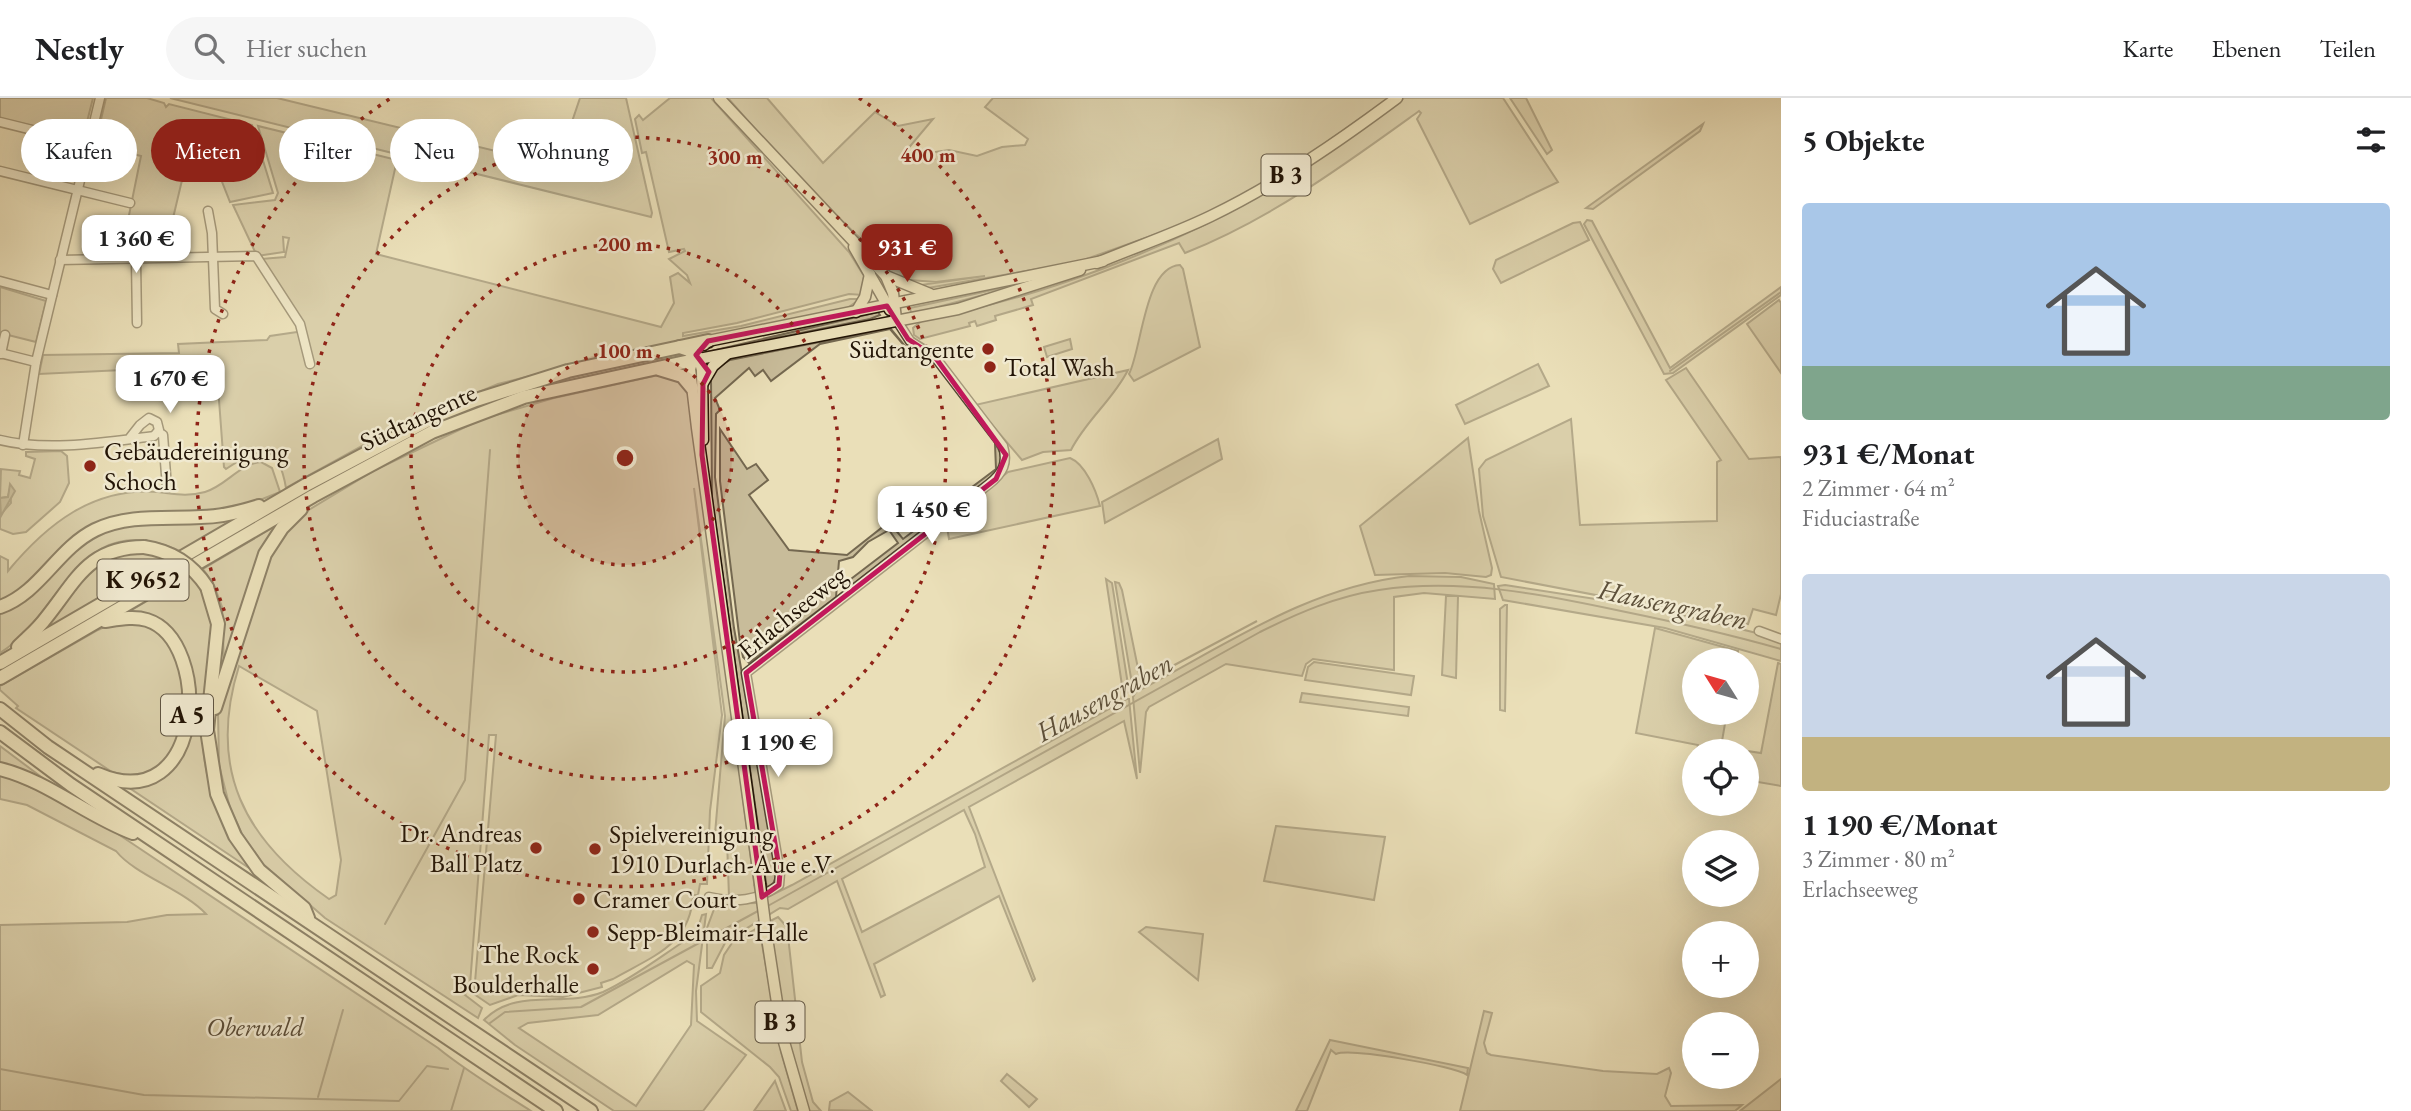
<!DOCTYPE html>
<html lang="de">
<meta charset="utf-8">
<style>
:root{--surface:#fff;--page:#f6f6f6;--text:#202124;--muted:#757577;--line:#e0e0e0;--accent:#8f2418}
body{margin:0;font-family:"EB Garamond",serif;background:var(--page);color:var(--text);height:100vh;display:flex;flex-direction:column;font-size:26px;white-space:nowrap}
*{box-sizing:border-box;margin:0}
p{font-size:23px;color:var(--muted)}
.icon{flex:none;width:38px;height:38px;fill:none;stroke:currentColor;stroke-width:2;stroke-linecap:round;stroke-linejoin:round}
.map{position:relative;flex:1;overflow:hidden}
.details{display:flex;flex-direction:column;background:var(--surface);width:630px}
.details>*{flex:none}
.banner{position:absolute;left:21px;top:21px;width:665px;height:63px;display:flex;gap:14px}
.needle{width:46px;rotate:307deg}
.tools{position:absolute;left:1682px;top:550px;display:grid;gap:14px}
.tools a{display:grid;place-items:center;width:77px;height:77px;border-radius:50%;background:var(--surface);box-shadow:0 7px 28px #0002;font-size:35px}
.price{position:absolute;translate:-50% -60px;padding:0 16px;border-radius:14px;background:#fff;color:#222;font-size:23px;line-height:46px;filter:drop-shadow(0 2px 4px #0008)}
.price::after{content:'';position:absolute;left:50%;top:42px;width:21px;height:16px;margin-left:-10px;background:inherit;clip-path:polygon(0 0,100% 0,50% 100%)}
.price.selected{background:var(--accent);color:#fff}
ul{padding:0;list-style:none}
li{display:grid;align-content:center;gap:14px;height:371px;padding:0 21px}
li span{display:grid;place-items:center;height:217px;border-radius:7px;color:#555}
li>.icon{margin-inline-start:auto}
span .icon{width:126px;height:126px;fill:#fffc;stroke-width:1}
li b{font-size:30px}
h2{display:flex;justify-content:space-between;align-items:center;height:84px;padding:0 21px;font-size:30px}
.chip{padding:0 24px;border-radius:32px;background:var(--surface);box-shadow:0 7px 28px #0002;font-size:24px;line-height:63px}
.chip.selected{background:var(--accent);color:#fff}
header{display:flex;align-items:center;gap:42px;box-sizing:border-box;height:98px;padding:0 35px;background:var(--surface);border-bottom:2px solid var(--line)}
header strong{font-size:33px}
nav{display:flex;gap:38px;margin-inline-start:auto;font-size:24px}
.search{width:490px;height:63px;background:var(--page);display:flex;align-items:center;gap:18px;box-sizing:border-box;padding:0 24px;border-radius:38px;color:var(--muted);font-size:26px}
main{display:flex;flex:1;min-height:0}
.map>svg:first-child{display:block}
.green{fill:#c8bc9a;stroke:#746850;stroke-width:2;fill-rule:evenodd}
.water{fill:#a69a7b;stroke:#71644c;stroke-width:2}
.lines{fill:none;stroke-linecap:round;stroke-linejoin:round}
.stream{stroke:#71644c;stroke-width:2}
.minor-casing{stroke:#534632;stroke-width:11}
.major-casing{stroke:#211305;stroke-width:13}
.highway-casing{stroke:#211305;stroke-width:16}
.minor{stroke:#f1ead1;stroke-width:8}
.major{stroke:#eadfb8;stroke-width:10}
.highway{stroke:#eadfb8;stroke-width:12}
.major-bridge-casing{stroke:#211305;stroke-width:13;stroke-linecap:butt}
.highway-bridge-casing{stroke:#211305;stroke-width:16;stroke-linecap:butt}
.major-bridge{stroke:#eadfb8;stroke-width:10}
.highway-bridge{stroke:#eadfb8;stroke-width:12}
.marked{fill:none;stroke:#c2185b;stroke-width:5;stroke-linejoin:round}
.ring{fill:none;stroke:#8f2418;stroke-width:3.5;stroke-dasharray:3.5 7}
.poi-dot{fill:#8f2418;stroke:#f1ead1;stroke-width:2.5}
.labels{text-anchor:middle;stroke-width:5;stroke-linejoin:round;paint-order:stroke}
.shield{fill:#f1ead1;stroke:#5f5442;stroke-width:2}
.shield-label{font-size:24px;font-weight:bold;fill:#211305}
.poi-label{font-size:26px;fill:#211305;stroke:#f1ead1;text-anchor:start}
.street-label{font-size:26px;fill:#211305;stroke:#f1ead1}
.park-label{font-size:26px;font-style:italic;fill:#5b4e39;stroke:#f1ead1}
.water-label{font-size:28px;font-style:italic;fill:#5d503a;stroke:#f1ead1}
.centre{fill:#8f2418;stroke:#f1ead1;stroke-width:3.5}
.ring-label{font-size:21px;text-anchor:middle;font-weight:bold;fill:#8f2418;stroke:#f1ead1;stroke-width:5;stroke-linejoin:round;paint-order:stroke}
</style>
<header>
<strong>Nestly</strong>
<div class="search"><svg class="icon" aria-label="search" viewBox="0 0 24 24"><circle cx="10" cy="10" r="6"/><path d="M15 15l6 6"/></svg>Hier suchen</div>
<nav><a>Karte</a><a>Ebenen</a><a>Teilen</a></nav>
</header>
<main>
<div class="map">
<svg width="1781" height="1013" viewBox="0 0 1781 1013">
<rect width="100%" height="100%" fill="#eadfb8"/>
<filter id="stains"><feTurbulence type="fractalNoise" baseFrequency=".00286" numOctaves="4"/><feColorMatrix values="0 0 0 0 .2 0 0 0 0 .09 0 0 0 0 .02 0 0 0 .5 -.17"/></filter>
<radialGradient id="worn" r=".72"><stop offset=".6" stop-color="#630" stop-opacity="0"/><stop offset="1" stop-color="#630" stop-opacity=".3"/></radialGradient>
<g class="green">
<path d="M0,0H93L83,40L0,20Z"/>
<path d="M106,0H147L164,5L166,9L169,6L252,27L273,95L230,104L215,66L183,78L169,137H125L141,58L95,47Z"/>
<path d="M170,0H277L557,68L580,0H626L652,115L651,119Z"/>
<path d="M670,0H711L849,154L864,178L863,197L849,196L737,225L683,235V238L741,228L850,201H860L846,211L589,263L498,286L400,327L286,390C278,343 261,348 226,371L224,369L217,275L123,272L39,276L43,257L179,255L178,246L267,242L270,238L304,233L260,161L285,159L289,140L283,139L284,154L257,158L233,107L275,102L278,95L258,28L397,62L376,156L661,229L674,205L670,179L678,175L690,185L687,177L669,161L685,153L684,151L669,154L646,54L642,55L635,21L639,17L643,22Z"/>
<path d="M728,0H767L823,65L875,14L898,28L933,21L901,59L949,52L977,58L1002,49L1025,47L1028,41L985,9L993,0H1389L1297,65L1249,94L1182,127L1078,164L928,190H920V187L985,178L936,184L896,181L870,150L795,77Z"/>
<path d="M1404,0H1503L1558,84L1470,126L1417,21L1421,15L1419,13C1344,67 1271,121 1185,155L1179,145L1031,201L1033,207L995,218L996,222L977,228L975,223L969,225L970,228L920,241L914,237L913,230L924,221C1035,202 1171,150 1268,93C1315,65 1359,32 1404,0Z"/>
<path d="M1510,0H1526L1552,52L1547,56Z"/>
<path d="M1703,26L1700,33L1593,111L1586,110Z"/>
<path d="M1587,122L1592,123L1670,270L1781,189V197L1673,275L1664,276L1584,126Z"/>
<path d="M1580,124L1589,142L1501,185L1493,171L1496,162L1573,125Z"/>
<path d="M1180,167L1183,171L1200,249L1134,283L1129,276C1142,251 1144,169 1180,167Z"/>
<path d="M1048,180L919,214L911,215L910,210Z"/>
<path d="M0,189L46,203L36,244L0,235Z"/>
<path d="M1779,202L1781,205V275L1747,226Z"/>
<path d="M878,214L880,217L870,221L766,242L743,250L707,254Z"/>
<path d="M890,230L909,253L890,231L820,246L771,283L763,272L755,278L749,270L715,300L720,312L716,316L715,379L734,530L777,776L773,786L767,792L712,401L711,280L715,271L730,262Z"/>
<path d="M1070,241L1072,251L1047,259L1044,249Z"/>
<path d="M671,256L681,258L502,302L0,575V570L409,336C494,299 580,274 671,256Z"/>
<path d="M1538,266L1549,288L1465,326L1456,307Z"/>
<path d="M1686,270L1749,361L1781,359V496L1776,517L1753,511L1748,526L1501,479L1483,418L1479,371L1486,362L1571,321L1580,427L1717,423V364L1721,362L1666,282Z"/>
<path d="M1128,272C1113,302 1086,322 1071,352L1043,354L1022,362L975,307Z"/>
<path d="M663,276H670L688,290C691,309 690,327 696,346L756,799H729L727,742L715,736L725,618L694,390L722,617L710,713L707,786H700L698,797H693C691,847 651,859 613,881L601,885L602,889L563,899L518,897L490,907L474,896L496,637H489L470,887L465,897L482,910L478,920L325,820L263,766L242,736L230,710L219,667L218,614L275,445L302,416L375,372L482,321L554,300ZM239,568L317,613L341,762L336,797L329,801C244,742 207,671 239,568Z"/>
<path d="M720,331L747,371L756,366L768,382L749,397L789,452L847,457L889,424L903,441L996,371L995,346C1006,359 1001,371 990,381L847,491L843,487L898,445L889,432L868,444L853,459L839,463L836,499L749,565L743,559L740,544L720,383Z"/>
<path d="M1468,340L1479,413L1492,470L1491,477L1486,479L1445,475L1375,477L1360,428Z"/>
<path d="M1218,341L1222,361L1105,425L1102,404Z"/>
<path d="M61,353L67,358L69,385L60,404L26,434L13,436L0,431V417L11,405L10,390L8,399L0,400L1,371L20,373L19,377L30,380L35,361L26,358V354Z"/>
<path d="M1070,360C1085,366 1096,392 1100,408L949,441L946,423L1008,374Z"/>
<path d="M261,364L272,370L280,394L235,412L114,421L0,506V458L8,462V473C47,426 93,389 158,394C175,396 187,399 205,394C226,388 239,366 261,364Z"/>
<path d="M239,419L180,453C79,407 63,515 0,555V513L64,457L109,429Z"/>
<path d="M282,424L224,566L222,509L214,487L203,471Z"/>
<path d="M147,454L167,460L43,533C74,487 85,457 147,454Z"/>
<path d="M191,477C235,527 196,599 204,658C210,707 228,730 249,770L128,689L178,661L187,562L172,536L125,516Z"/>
<path d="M1409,478L1461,479L1494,486L1495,501L1424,495L1394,499V572L1313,561L1306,566L1302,578L1226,566L1149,609L1146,614L1140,675L1133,599L1136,594C1225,548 1307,489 1409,478Z"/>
<path d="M1106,481L1112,485L1129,593L1121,601L1123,594Z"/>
<path d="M1115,484L1119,485L1122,492L1141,585L1257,523L1135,588L1132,586Z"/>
<path d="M1505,487L1654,510L1773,539L1781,543V563L1665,530L1503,502L1498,488Z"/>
<path d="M1446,498H1458L1456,580L1442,577Z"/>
<path d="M1505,507H1507L1505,613L1500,612V511Z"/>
<path d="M141,524L171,543L183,579L182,636L162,668L135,679L112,674L16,610L18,608L0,592V588L98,532L108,527Z"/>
<path d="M1655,530L1738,553L1737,562H1694V614H1727L1721,649L1743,653H1697L1698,647L1636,635Z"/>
<path d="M1314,564L1414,578L1411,597L1305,582L1308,569Z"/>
<path d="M1778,565L1781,566V688L1746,682L1747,653L1761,655Z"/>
<path d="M1302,595L1409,609L1408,618L1300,604Z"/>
<path d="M1127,601H1129L1137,681L1124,623L969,709L1035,881L1033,883L999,798L874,866L885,897L881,899L837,783L788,811L780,810L726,843L712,870H707V830L716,806L756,805L792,787ZM964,712L975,736L985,769L862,834L842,781Z"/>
<path d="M0,648L52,687L0,666Z"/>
<path d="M0,676L44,695L109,730L438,950C466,973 498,992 531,1013H0V827L127,824L167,817L206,816C184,792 135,777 116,753L27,707L0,701Z"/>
<path d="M1276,728L1385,739L1374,802L1264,783Z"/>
<path d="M706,816L696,893L697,923L746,957L703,1013H614L515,947L484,922C516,889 563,910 603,894C632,881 660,859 686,842L697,833L702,817ZM687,863L694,867L691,927L636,1008L519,930L528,925L598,917Z"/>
<path d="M778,819L787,829L802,964L813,1004L821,1013H808L788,947L771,835L774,834L772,822Z"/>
<path d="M759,829L781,954L798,1013H791L779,979L770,969L701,914V888L720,875L724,857L732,845Z"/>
<path d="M1146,829L1203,836L1198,882L1139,834Z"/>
<path d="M1484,913L1492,915L1484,945L1487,955L1491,957L1603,973L1657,976L1669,970L1671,975L1665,998L1671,1008L1742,1007L1735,1013H1460Z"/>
<path d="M1330,942L1468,970L1467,977C1455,968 1351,950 1336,956L1331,952L1307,1013H1296Z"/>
<path d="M1007,976L1037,1001L1029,1009L1001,983Z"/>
<path d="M1781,981V1013H1740Z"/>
<path d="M775,983L786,1013H754Z"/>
<path d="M848,994L872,1013H873L829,1012L830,1004Z"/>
</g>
<path class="water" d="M10,386L15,393L1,418L0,400L8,399Z"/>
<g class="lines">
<g class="stream">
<path d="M1670,273L1781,194"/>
<path d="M766,809L1260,534C1298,515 1337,498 1379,492C1460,480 1542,496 1621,513C1675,524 1728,536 1781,551"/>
<path d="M385,826L465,682L490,352"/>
<path d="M490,925L505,914L581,909L758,813"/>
<path d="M0,971L144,997L399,1003L427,968L448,971"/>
<path d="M318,999L343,912"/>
<path d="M451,1013L464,970"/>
</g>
<g class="minor-casing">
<g id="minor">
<path d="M0,24L89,46"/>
<path d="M0,73L130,105"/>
<path d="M208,113L212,135L215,211L223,216"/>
<path d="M60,162L256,158L300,226L310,266"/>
<path d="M136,163L137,225"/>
<path d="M0,183L52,197"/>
<path d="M0,255L36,264"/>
<path d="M1,256L5,237"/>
<path d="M158,334L163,337L167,390"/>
<path d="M0,342C48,354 106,344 154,338L159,332L157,324L149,320L140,327L129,341"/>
<path d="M23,347L36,264L100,0"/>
<path d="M1759,533L1781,541"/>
<path d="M709,799C736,805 757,803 779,787L780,775L746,575L989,386C1003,375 1008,365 1003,348L935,259L910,243L896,221"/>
</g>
</g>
<g class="major-casing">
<g id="major">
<path d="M719,0L886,178L893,195L896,221"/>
<path d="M854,149L890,212"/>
<path d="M1097,165C1135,149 1174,136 1211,118C1277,86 1338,44 1397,0"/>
<path d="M886,178L930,196"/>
<path d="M856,214L865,199L870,176"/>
<path d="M704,247L708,243L1103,163"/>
<path d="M694,259L690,271L697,330L760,786"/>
<path d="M703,285L713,268L726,257"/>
<path d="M703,342L702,272L699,261L958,211L1080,172"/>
<path d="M766,833L782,937L804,1013"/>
</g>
</g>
<g class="highway-casing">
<g id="highway">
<path d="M659,271L682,278L692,290"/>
<path d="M207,489L218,526L207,632L217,696L235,738L259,772L304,810L308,820"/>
<path d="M0,509C40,495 57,451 95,432C128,416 166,421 201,419C221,419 240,414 259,408"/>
<path d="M18,549C28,539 38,531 46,520C76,483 88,449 144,449"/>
<path d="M0,565L306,387L438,317L476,302L568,273L708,243"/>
<path d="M0,580L313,398L432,334L524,299L699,261L689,252L680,249"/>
<path d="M215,610L265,456L282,430L301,411"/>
<path d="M0,611L48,649L591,1013"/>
<path d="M0,634L71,687L556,1013"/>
<path d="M0,671C48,683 87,718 133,735"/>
<path d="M98,676C205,722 213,543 147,522C134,518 119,521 105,523"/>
</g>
</g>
<use href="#minor" class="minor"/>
<use href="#major" class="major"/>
<use href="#highway" class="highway"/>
<g class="major-bridge-casing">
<path id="major-bridge" d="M760,786L766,833"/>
</g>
<g class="highway-bridge-casing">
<path id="highway-bridge" d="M144,449C171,453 192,466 207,489"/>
</g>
<use href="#major-bridge" class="major-bridge"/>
<use href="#highway-bridge" class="highway-bridge"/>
</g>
<path d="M0 0H1781V1013H0ZM887,208L908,241L935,259L1006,357L996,381L746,575L780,775L779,787L762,799L702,357L703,286L709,274L696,257L708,243Z" fill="#eadfb8" fill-opacity=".55" fill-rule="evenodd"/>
<path class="marked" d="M887,208L908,241L935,259L1006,357L996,381L746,575L780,775L779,787L762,799L702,357L703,286L709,274L696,257L708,243Z"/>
<circle cx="625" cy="360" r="107" fill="#8f2418" fill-opacity=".12"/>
<g class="ring">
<circle cx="625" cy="360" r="107"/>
<circle cx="625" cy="360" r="214"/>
<circle cx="625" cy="360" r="321"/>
<path d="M859 0A429 429 0 1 1 391 0"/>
</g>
<g class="poi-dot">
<circle cx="988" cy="251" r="7"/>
<circle cx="990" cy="269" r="7"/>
<circle cx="90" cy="368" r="7"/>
<circle cx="536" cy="750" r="7"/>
<circle cx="595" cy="751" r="7"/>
<circle cx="579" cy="801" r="7"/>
<circle cx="593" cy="834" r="7"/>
<circle cx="593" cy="871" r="7"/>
</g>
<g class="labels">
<g class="shield">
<rect x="1261.5" y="56.5" width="49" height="41" rx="5"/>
<rect x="97.5" y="461.5" width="91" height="41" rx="5"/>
<rect x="161" y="596.5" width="52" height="41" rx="5"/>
<rect x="755.5" y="903.5" width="49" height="41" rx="5"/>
</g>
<g class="shield-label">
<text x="1286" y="85">B 3</text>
<text x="143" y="490">K 9652</text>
<text x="187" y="625">A 5</text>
<text x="780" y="932">B 3</text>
</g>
<g class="poi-label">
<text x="974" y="260" text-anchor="end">Südtangente</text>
<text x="1004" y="278">Total Wash</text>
<text x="104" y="362">Gebäudereinigung<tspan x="104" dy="30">Schoch</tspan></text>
<text x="522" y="744" text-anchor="end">Dr. Andreas<tspan x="522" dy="30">Ball Platz</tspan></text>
<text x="609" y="745">Spielvereinigung<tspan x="609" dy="30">1910 Durlach-Aue e.V.</tspan></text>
<text x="593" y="810">Cramer Court</text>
<text x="607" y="843">Sepp-Bleimair-Halle</text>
<text x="579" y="865" text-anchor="end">The Rock<tspan x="579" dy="30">Boulderhalle</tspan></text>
</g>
<g class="street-label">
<text transform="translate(418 319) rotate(-25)" y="9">Südtangente</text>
<text transform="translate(792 514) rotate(-39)" y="9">Erlachseeweg</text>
</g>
<g class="park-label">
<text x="255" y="938">Oberwald</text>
</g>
<g class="water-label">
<text transform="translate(1673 506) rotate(12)" y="10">Hausengraben</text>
<text transform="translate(1104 599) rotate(-29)" y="10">Hausengraben</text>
</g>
</g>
<circle cx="625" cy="360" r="10" class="centre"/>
<g class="ring-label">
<text x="928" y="64">400 m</text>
<text x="735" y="66">300 m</text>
<text x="625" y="153">200 m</text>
<text x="625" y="260">100 m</text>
</g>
<rect width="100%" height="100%" filter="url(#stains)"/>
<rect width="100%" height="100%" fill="url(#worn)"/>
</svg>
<div class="tools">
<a><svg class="needle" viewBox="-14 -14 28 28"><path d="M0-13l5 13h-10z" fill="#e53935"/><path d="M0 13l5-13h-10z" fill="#757577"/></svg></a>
<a><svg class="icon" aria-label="locate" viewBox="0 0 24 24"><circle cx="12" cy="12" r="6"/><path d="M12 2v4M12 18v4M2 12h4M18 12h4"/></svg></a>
<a><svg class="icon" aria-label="layers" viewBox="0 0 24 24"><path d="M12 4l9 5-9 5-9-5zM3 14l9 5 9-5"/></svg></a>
<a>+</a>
<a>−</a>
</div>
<b class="price" style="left:136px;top:177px">1 360 €</b>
<b class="price selected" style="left:907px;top:186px">931 €</b>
<b class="price" style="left:170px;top:317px">1 670 €</b>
<b class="price" style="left:932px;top:448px">1 450 €</b>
<b class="price" style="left:778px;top:681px">1 190 €</b>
<div class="banner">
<a class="chip">Kaufen</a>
<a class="chip selected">Mieten</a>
<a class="chip">Filter</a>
<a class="chip">Neu</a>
<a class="chip">Wohnung</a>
</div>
</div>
<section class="details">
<h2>5 Objekte<svg class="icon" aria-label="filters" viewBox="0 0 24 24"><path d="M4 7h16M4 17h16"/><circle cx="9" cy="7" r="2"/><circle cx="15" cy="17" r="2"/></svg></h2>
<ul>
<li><span style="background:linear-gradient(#a9c7e8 75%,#7fa58c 0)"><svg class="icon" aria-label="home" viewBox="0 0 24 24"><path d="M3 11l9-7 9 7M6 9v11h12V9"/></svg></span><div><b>931 €/Monat</b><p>2 Zimmer · 64 m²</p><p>Fiduciastraße</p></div></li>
<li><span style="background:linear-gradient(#c9d6e8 75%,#c2b280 0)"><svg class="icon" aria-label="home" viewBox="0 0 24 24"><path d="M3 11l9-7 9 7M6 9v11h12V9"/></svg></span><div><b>1 190 €/Monat</b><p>3 Zimmer · 80 m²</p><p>Erlachseeweg</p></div></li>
</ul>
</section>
</main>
